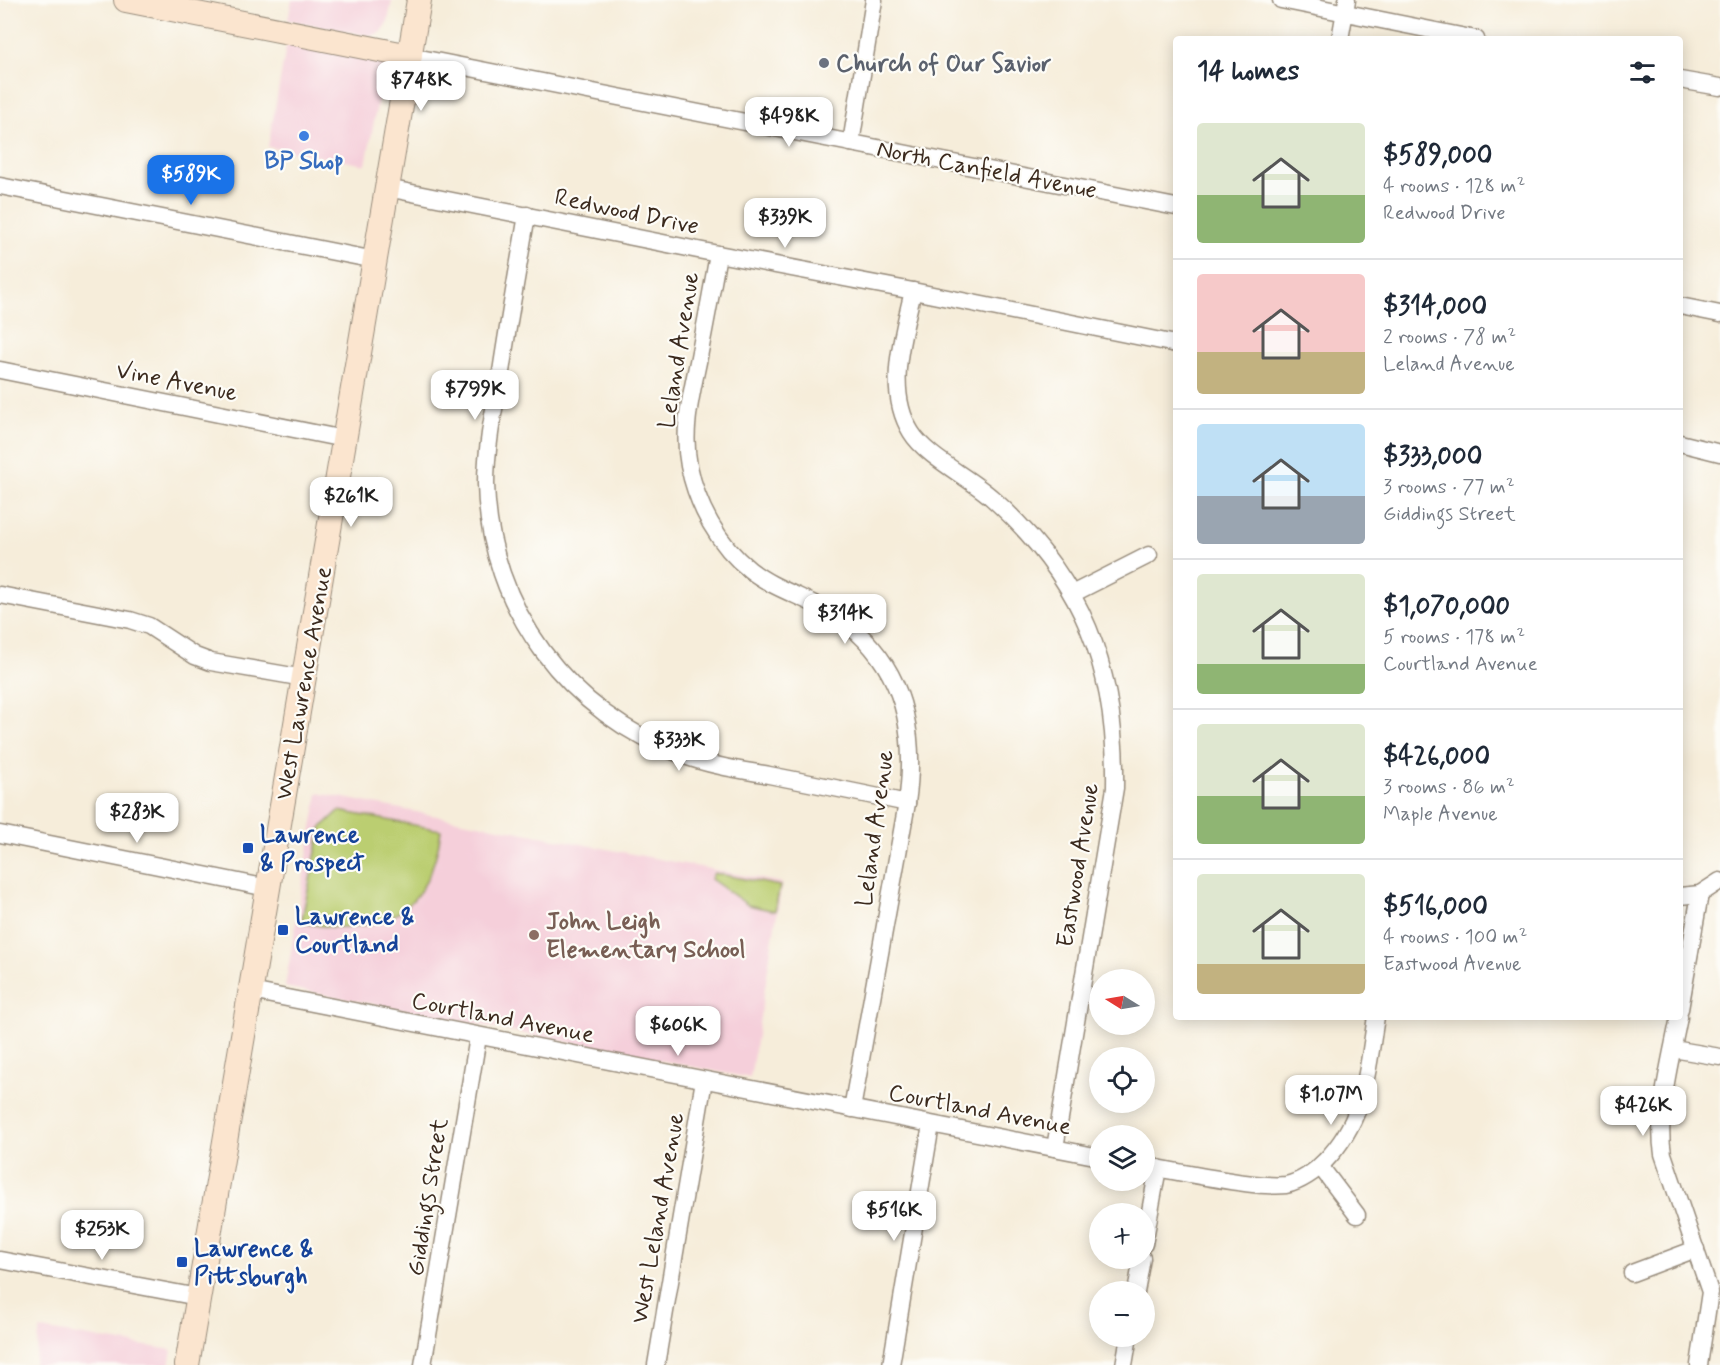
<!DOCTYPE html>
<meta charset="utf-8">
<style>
:root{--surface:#fff;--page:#f6f6f7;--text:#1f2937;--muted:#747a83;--line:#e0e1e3;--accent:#1a73e8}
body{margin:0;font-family:Mynerve,sans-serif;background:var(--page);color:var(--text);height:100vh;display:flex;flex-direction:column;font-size:22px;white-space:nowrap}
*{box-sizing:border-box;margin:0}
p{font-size:20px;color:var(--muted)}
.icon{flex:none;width:33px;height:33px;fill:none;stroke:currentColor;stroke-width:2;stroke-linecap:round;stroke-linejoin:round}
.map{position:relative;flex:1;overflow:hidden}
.details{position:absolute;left:1173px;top:36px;width:510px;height:984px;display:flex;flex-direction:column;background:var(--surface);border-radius:6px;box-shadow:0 3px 15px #0003}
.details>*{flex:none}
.needle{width:39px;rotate:281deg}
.buttons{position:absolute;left:1089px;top:969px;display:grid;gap:12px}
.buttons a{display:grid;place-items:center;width:66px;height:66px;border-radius:50%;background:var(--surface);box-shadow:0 3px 15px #0003;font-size:30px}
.price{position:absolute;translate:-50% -51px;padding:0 14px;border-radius:12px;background:#fff;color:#222;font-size:20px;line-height:39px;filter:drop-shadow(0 2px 3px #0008)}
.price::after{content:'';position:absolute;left:50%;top:36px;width:18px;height:14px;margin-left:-9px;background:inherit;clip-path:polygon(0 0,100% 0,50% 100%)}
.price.current{background:var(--accent);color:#fff}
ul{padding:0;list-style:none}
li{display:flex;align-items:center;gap:18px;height:150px;padding:0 24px}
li+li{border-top:2px solid var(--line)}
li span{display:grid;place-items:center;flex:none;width:168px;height:120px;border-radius:6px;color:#555}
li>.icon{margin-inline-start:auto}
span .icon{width:72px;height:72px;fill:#fffc;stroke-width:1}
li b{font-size:26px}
h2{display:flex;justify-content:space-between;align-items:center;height:72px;padding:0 24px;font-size:26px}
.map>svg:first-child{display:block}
.built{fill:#f5cfda}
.green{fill:#bbce71;stroke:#7b7c48;stroke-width:1.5}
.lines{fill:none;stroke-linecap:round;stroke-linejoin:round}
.street-casing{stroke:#988c7c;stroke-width:19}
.secondary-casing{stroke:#988c7c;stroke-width:26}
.street{stroke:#fff;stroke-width:16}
.secondary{stroke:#fbe5cf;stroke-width:24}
.worship-dot{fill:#6b7280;stroke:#fdfcf7;stroke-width:2}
.shop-dot{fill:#3f7fe0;stroke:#fdfcf7;stroke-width:2}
.transit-dot{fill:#1a4fb4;stroke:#fdfcf7;stroke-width:2}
.education-dot{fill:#8d6e63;stroke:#fdfcf7;stroke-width:2}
.labels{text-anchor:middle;stroke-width:4.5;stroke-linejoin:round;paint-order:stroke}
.worship-label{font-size:24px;font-weight:bold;fill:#5b616d;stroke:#fdfcf7;text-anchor:start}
.shop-label{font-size:24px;font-weight:bold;fill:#366cbe;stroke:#fdfcf7}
.street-label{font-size:24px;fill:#3b2a1e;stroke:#fdfcf7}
.transit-label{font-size:24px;font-weight:bold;fill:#164399;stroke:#fdfcf7;text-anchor:start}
.education-label{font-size:24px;font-weight:bold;fill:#785e54;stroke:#fdfcf7;text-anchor:start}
</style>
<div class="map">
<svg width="1720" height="1365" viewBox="0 0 1720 1365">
<rect width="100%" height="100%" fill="#fdfcf7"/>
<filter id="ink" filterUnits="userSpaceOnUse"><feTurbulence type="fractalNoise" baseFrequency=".0167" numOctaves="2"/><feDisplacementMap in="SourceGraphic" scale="12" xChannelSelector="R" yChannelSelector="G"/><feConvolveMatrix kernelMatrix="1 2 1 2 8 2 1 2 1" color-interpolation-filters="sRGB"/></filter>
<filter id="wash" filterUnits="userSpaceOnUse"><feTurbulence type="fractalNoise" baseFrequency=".008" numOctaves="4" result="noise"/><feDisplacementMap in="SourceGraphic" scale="24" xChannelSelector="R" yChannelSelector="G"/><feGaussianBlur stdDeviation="1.35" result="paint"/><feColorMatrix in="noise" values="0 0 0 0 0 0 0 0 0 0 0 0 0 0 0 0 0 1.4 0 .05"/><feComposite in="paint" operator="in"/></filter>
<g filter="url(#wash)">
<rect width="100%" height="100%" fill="#f6edda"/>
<g class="built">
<path d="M292,0H392L388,21L381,32L371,36L288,20Z"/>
<path d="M287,42L385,61L366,165L268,147Z"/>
<path d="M318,793L782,883L750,1078L285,987Z"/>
<path d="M40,1329L172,1350L169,1365H34Z"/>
</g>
<g class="green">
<path d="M339,811L441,830C430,914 381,938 301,923L321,828Z"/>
<path d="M714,873L780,886L775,911L748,905L711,879Z"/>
</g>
</g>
<g filter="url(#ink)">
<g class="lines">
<g class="street-casing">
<g id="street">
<path d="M1281,0L1476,39"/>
<path d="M1340,39L1347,0"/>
<path d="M410,56L1176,207"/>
<path d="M1680,80L1720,87"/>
<path d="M851,143L874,0"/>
<path d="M0,186L375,260"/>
<path d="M387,188L718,254L913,291L1176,344"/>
<path d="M527,215C518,267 509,319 501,372C494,409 486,446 486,484C489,609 568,714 685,756C712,766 741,770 769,775C815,784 861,793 907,803"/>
<path d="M718,254C712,290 705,326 698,362C691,396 682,431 689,466C697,505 718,545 750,570C774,589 805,597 831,613C901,656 918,725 907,803L852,1109"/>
<path d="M913,291C903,335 885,390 911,432C926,457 969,477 992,498C1083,579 1117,668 1115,788L1055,1148"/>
<path d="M1680,306L1720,314"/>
<path d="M0,370L344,439"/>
<path d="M1680,443L1720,453"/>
<path d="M1072,594L1149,555"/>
<path d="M0,595L130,620L149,626L195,656L211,662L304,678"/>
<path d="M0,834L268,888"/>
<path d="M1680,896L1700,894L1720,881"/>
<path d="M251,991L1100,1157"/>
<path d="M1680,1009L1700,894"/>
<path d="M1679,1017C1671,1059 1656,1113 1663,1154L1710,1292L1699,1365"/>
<path d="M1673,1049L1720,1057"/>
<path d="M1144,1166C1181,1172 1217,1180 1253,1184C1263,1185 1276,1186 1286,1185C1300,1182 1315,1172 1325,1161C1366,1119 1367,1072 1376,1017"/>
<path d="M1320,1166L1357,1215"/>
<path d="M1144,1244L1158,1168"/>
<path d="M0,1260L198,1297"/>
<path d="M1632,1273L1696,1249"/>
<path d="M1136,1292L1142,1258"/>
<path d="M423,1365L478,1037"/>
<path d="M656,1365L704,1080"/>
<path d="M891,1365L931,1125"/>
<path d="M1124,1365L1129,1336"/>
</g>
</g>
<g class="secondary-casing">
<g id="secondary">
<path d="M126,0L410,56"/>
<path d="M187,1365L419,0"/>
</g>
</g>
<use href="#street" class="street"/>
<use href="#secondary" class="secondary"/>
</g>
</g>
<circle class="worship-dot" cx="824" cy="63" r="6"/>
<circle class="shop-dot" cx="304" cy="136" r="6"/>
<g class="transit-dot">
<rect x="242" y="842" width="12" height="12" rx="3"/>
<rect x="277" y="924" width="12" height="12" rx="3"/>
<rect x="176" y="1256" width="12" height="12" rx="3"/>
</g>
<circle class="education-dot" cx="534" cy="935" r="6"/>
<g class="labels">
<g class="worship-label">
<text x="836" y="71">Church of Our Savior</text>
</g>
<g class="shop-label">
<text x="304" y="168">BP Shop</text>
</g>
<g class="street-label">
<text transform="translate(987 169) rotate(11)" y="8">North Canfield Avenue</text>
<text transform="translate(627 211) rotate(12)" y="8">Redwood Drive</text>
<text transform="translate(678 350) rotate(-81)" y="8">Leland Avenue</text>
<text transform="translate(177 381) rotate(11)" y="8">Vine Avenue</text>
<text transform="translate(303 683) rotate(-80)" y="8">West Lawrence Avenue</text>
<text transform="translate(874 828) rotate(-82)" y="8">Leland Avenue</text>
<text transform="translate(1077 865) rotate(-81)" y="8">Eastwood Avenue</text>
<text transform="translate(503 1017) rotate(11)" y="8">Courtland Avenue</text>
<text transform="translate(980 1109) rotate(11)" y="8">Courtland Avenue</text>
<text transform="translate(427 1197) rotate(-81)" y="8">Giddings Street</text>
<text transform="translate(657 1218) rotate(-80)" y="8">West Leland Avenue</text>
</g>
<g class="transit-label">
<text x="260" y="842">Lawrence<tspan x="260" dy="28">&amp; Prospect</tspan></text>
<text x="295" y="924">Lawrence &amp;<tspan x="295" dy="28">Courtland</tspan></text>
<text x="194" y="1256">Lawrence &amp;<tspan x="194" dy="28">Pittsburgh</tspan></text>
</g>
<g class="education-label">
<text x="546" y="929">John Leigh<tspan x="546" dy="28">Elementary School</tspan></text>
</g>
</g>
</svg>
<div class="buttons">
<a><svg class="needle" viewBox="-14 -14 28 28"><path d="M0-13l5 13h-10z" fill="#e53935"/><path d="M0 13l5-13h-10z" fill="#747a83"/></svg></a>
<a><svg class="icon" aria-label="locate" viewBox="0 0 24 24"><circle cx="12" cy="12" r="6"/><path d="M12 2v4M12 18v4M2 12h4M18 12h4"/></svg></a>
<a><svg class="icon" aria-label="layers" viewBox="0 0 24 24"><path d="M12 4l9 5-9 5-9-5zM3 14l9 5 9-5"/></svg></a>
<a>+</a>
<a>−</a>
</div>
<b class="price" style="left:421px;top:112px">$748K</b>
<b class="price" style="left:789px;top:148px">$498K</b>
<b class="price current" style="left:191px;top:206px">$589K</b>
<b class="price" style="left:785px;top:249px">$339K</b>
<b class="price" style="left:475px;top:421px">$799K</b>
<b class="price" style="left:351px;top:528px">$261K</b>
<b class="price" style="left:845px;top:645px">$314K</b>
<b class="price" style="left:679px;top:772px">$333K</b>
<b class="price" style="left:137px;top:844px">$283K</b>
<b class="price" style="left:678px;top:1057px">$606K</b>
<b class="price" style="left:1331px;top:1126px">$1.07M</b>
<b class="price" style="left:1643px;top:1137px">$426K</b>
<b class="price" style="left:894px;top:1242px">$516K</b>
<b class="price" style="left:102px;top:1261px">$253K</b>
<section class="details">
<h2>14 homes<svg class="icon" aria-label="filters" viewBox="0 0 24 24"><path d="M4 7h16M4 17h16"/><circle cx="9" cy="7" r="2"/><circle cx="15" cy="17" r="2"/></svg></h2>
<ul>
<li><span style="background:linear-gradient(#dfe7d0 60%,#8fb573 0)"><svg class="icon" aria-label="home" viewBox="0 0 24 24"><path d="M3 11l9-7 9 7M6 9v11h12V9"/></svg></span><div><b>$589,000</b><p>4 rooms · 128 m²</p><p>Redwood Drive</p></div></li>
<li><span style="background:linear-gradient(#f6c9c9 65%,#c2b280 0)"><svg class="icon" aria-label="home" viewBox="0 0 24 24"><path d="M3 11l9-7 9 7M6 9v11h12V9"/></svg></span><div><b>$314,000</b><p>2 rooms · 78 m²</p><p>Leland Avenue</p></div></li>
<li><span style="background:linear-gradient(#bfe0f5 60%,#9aa5b1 0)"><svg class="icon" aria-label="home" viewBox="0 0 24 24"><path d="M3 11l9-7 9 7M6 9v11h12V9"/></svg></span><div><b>$333,000</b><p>3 rooms · 77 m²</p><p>Giddings Street</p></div></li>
<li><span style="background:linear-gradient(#dfe7d0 75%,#8fb573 0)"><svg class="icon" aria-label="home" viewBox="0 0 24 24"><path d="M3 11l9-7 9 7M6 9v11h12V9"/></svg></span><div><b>$1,070,000</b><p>5 rooms · 178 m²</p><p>Courtland Avenue</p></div></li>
<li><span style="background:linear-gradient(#dfe7d0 60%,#8fb573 0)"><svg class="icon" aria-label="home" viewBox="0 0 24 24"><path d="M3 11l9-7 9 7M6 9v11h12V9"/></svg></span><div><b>$426,000</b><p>3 rooms · 86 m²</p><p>Maple Avenue</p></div></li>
<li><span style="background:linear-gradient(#dfe7d0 75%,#c2b280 0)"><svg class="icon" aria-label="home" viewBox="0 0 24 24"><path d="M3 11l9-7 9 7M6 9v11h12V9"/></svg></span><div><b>$516,000</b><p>4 rooms · 100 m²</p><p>Eastwood Avenue</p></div></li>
</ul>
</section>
</div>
